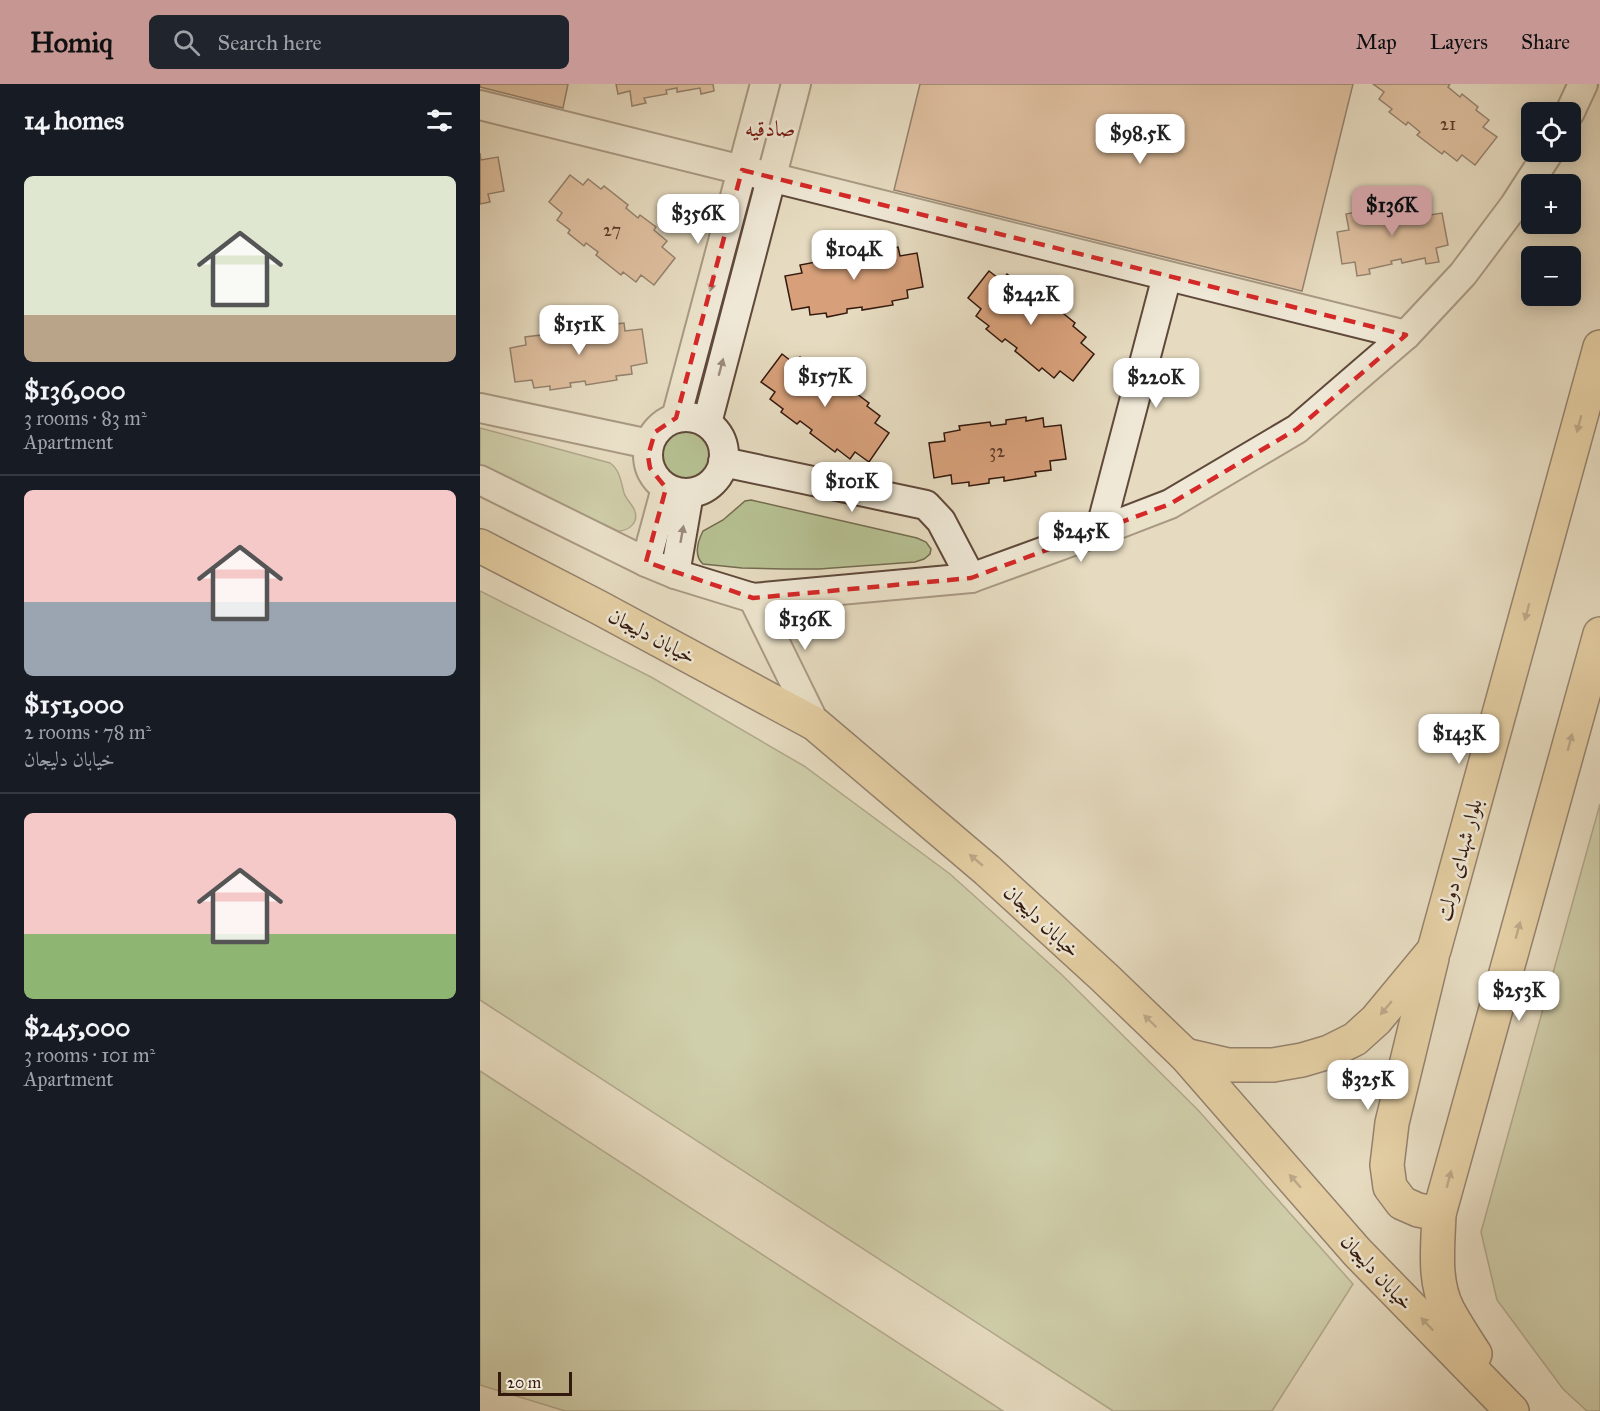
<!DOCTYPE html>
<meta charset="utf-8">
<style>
:root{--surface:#171b24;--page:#20242c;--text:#f1f3f6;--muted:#9ea1a6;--line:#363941;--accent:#c59692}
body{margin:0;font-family:"IM FELL Great Primer",Amiri,serif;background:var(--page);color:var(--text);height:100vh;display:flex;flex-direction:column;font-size:22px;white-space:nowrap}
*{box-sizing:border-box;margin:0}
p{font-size:20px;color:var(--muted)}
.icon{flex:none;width:33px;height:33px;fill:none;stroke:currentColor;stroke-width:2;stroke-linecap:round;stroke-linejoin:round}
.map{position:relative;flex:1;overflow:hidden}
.sheet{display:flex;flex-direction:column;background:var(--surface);width:480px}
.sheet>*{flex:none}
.controls{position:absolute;left:1041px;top:18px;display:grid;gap:12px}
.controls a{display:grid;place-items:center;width:60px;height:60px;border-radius:9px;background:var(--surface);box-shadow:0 3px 15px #0003;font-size:30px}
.scale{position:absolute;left:18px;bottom:15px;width:74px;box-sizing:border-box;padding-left:6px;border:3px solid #33180e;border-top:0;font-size:16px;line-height:21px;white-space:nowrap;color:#33180e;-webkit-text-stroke:4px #efe8d6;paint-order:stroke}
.price{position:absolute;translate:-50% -51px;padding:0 14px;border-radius:12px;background:#fff;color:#222;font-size:20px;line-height:39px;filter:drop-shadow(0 2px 3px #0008)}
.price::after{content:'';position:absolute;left:50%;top:36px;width:18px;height:14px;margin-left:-9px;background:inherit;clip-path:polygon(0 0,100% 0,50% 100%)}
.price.active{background:var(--accent);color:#111}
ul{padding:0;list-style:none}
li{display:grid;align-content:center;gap:12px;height:318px;padding:0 24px}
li+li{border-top:2px solid var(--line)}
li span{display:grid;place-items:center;height:186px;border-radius:9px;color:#555}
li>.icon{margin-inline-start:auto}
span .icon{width:108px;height:108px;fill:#fffc;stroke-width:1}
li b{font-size:26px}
h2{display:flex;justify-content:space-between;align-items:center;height:72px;padding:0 24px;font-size:26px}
header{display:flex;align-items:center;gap:36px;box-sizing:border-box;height:84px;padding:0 30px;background:var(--accent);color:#111}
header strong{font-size:28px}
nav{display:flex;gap:33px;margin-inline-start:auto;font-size:21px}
.search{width:420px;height:54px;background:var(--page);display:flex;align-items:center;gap:15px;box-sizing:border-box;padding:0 21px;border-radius:9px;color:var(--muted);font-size:22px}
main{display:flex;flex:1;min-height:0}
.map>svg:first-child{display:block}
.green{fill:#b6c092;stroke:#746c50;stroke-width:1.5}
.building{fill:#d7a07a;stroke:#33180e;stroke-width:1.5}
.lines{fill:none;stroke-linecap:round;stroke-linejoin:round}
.minor-casing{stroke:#60493a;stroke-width:32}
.major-casing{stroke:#33180e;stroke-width:36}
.minor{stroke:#efe8d6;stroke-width:28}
.major{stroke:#e3be80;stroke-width:33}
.oneway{fill:#9a8a7c}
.oneway2{fill:#8b6b47}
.marked{fill:none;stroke:#d62828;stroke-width:4.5;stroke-dasharray:12 8;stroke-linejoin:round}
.labels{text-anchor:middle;stroke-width:5;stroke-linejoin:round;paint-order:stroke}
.number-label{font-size:18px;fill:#5c3a29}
.street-label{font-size:21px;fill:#33180e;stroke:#efe8d6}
.neighbourhood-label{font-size:22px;fill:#7a1f14;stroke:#efe8d6}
</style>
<header>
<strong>Homiq</strong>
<div class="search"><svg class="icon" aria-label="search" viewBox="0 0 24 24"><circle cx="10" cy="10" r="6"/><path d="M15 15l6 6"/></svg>Search here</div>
<nav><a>Map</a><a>Layers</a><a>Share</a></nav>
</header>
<main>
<section class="sheet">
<h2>14 homes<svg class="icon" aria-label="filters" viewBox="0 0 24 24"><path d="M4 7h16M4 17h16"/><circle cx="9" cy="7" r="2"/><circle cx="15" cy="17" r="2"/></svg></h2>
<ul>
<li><span style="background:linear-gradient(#dfe7d0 75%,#b9a48a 0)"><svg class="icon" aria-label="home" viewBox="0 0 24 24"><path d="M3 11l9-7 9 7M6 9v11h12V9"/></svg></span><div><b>$136,000</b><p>3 rooms · 83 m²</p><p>Apartment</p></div></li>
<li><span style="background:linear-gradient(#f6c9c9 60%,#9aa5b1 0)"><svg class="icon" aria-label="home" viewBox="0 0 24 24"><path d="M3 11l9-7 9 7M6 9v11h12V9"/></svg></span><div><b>$151,000</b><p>2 rooms · 78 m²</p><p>خیابان دلیجان</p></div></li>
<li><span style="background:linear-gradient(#f6c9c9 65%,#8fb573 0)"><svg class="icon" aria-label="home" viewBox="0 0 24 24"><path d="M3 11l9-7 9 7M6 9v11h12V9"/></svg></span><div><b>$245,000</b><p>3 rooms · 101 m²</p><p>Apartment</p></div></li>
</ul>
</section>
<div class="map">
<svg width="1120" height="1327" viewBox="0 0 1120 1327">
<rect width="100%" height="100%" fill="#e6dbc0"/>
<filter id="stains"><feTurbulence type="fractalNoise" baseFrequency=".00333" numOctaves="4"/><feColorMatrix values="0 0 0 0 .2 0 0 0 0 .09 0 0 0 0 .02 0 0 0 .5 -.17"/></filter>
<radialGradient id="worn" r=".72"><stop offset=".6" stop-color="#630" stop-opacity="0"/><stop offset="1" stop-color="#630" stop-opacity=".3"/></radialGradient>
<g class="green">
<path d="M0,344L130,379C140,386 141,398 144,409C146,415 151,419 154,425C160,438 149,447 138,447L0,381Z"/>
<circle cx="206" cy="369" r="25"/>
<path d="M271,416L437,454L446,458L451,465L450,470L444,475L435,478L339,485H304L262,484L223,480C213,471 218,457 223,447L243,436L265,417Z"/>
<path d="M0,507L171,593L324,682L470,790L582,891L718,1026L873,1200L792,1327H633L0,916Z"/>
<path d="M1120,720V1327H1107L1083,1305L1017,1216L1001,1148Z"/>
<path d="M0,987L523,1327H85L0,1301Z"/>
</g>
<g class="building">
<path d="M0,0H88L83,24L0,3Z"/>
<path d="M136,0H233L234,7L221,10L220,4L197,8V4L186,6L187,10L164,14L166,19L152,22L150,7L138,10Z"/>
<path d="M440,0H873L822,207L414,106Z"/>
<path d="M893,0H970L968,3L980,13L982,10L998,23L996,26L1009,36L1003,43L1017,53L995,81L982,71L977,77L964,67L962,70L937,51L940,48L928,38L926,41L909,28L912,25L899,15L904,8Z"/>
<path d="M0,69L1,76L18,73L24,107L8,110L10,118L0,120Z"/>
<path d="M90,91L103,101L108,95L121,105L124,102L148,121L146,124L158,134L160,131L176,143L174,146L187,157L182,163L195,174L174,201L161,191L156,198L143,188L141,191L116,171L118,168L106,159L104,162L88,149L90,146L77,136L82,129L69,118Z"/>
<path d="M947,115L950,131L962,129L968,161L956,164L959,178L946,180L945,174L922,179L921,175L911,177L912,180L889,185L890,190L877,192L875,178L862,180L857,148L869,146L866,130L901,123L903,131L913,129L912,122Z"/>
<path d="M401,162L402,166L418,163L420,172L437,169L443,203L427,206L428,214L412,217L413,221L382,226V223L367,225V229L347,233L346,229L330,231L329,223L312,226L305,192L322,189L320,181L336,178L335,174L366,168L367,172L382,170L381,166Z"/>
<path d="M509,187L522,197L527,190L540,200L542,197L567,217L565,220L577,229L579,226L595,239L593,242L606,253L601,259L614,270L593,297L580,287L574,294L562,284L559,287L535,267L537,264L525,255L522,258L506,245L509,242L496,232L501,225L488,214Z"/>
<path d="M127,237L128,241L144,239L145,247L162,245L167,279L151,282L152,290L136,292L137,296L106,301L105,297L90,299L91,303L70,306V302L54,304L52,296L35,298L30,264L46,261L45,253L61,251V247L92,242V246L107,244V240Z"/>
<path d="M302,270L315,280L320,273L333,282L335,279L360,298L358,301L370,310L373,307L389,319L387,322L400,332L395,339L409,349L389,378L375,368L370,375L357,365L355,368L330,349L332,346L320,337L317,340L301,328L303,325L290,315L295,308L281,298Z"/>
<path d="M546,333V337L563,334L564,343L581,341L586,375L570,377L571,386L555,388L556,392L524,397V393L509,395V399L489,402V398L472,400L471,391L454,394L449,359L465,357L464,349L480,346L479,342L510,338L511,342L526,340V336Z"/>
</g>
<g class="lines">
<g class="minor-casing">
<g id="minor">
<path d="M0,21L926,251"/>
<path d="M1090,28L1103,0"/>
<path d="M0,324L169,360"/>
<circle cx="206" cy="371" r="38"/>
<path d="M196,334L285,0"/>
<path d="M227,339L316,0"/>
<path d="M243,378L446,421L461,437L491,494"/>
<path d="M0,396L166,478L195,490L273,514L491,494L620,447L690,420L817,345L926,251L983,190L1034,122L1069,68"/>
<path d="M620,447L687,192"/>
<path d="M166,478L186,404"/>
<path d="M195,490L209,409"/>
<path d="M273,514L335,640"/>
</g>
</g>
<g class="major-casing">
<g id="major">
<path d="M0,462L118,523L335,640L507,786L625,894L705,971L877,1168L1032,1327"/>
<path d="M952,874L912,1039L907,1081L910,1103L922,1119L938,1126L959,1130"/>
<path d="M705,971L748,981H793L822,976L849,968L875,955L896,936L954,866L1120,263"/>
<path d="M995,1270C986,1256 976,1241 968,1226C953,1197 958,1162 959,1130L1120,550"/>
</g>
</g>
<use href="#minor" class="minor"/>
<use href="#major" class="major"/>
</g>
<defs><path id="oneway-solid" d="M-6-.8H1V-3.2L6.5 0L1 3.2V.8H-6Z" transform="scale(1.5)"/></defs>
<g class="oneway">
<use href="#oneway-solid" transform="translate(232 199) rotate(105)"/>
<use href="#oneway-solid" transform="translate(241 283) rotate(-75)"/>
<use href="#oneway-solid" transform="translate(202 450) rotate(-80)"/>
</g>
<g class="oneway2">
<use href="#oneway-solid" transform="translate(1099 340) rotate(105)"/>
<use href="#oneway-solid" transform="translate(1047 528) rotate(105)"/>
<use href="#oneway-solid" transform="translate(1090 658) rotate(-75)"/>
<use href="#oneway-solid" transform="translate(496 776) rotate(-140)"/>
<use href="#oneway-solid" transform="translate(1038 846) rotate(-75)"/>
<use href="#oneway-solid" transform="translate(906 924) rotate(130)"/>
<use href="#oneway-solid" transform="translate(670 937) rotate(-136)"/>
<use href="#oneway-solid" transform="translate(969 1095) rotate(-75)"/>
<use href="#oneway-solid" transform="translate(815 1097) rotate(-131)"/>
<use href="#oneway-solid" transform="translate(947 1240) rotate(-134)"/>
</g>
<path d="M0 0H1120V1327H0ZM262,86L926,251L817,345L690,420L491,494L273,514L166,478L186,404L170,384L168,372L175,348L196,334Z" fill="#e6dbc0" fill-opacity=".55" fill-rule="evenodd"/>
<path class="marked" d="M262,86L926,251L817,345L690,420L491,494L273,514L166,478L186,404L170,384L168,372L175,348L196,334Z"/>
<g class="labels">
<g class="number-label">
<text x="968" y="46">21</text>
<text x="132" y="152">27</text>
<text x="517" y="373">32</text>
</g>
<g class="street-label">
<text transform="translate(172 552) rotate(28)" y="7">خیابان دلیجان</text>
<text transform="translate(979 776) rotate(-75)" y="7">بلوار شهدای دولت</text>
<text transform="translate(562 837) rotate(43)" y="7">خیابان دلیجان</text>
<text transform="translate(897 1188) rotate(47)" y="7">خیابان دلیجان</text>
</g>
<g class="neighbourhood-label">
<text x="290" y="52">صادقیه</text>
</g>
</g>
<rect width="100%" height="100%" filter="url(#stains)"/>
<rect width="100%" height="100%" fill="url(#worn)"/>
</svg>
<div class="controls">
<a><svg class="icon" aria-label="locate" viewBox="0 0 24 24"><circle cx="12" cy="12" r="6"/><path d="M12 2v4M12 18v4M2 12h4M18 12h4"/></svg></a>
<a>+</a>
<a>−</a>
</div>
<div class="scale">20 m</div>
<b class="price" style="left:660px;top:81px">$98.5K</b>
<b class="price active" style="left:912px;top:153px">$136K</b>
<b class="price" style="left:218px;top:161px">$356K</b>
<b class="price" style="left:374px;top:197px">$104K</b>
<b class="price" style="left:551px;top:242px">$242K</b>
<b class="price" style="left:99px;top:272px">$151K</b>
<b class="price" style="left:345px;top:324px">$157K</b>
<b class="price" style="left:676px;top:325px">$220K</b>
<b class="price" style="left:372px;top:429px">$101K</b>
<b class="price" style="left:601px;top:479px">$245K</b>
<b class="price" style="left:325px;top:567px">$136K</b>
<b class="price" style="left:979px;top:681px">$143K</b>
<b class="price" style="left:1039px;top:938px">$253K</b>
<b class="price" style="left:888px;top:1027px">$325K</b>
</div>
</main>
